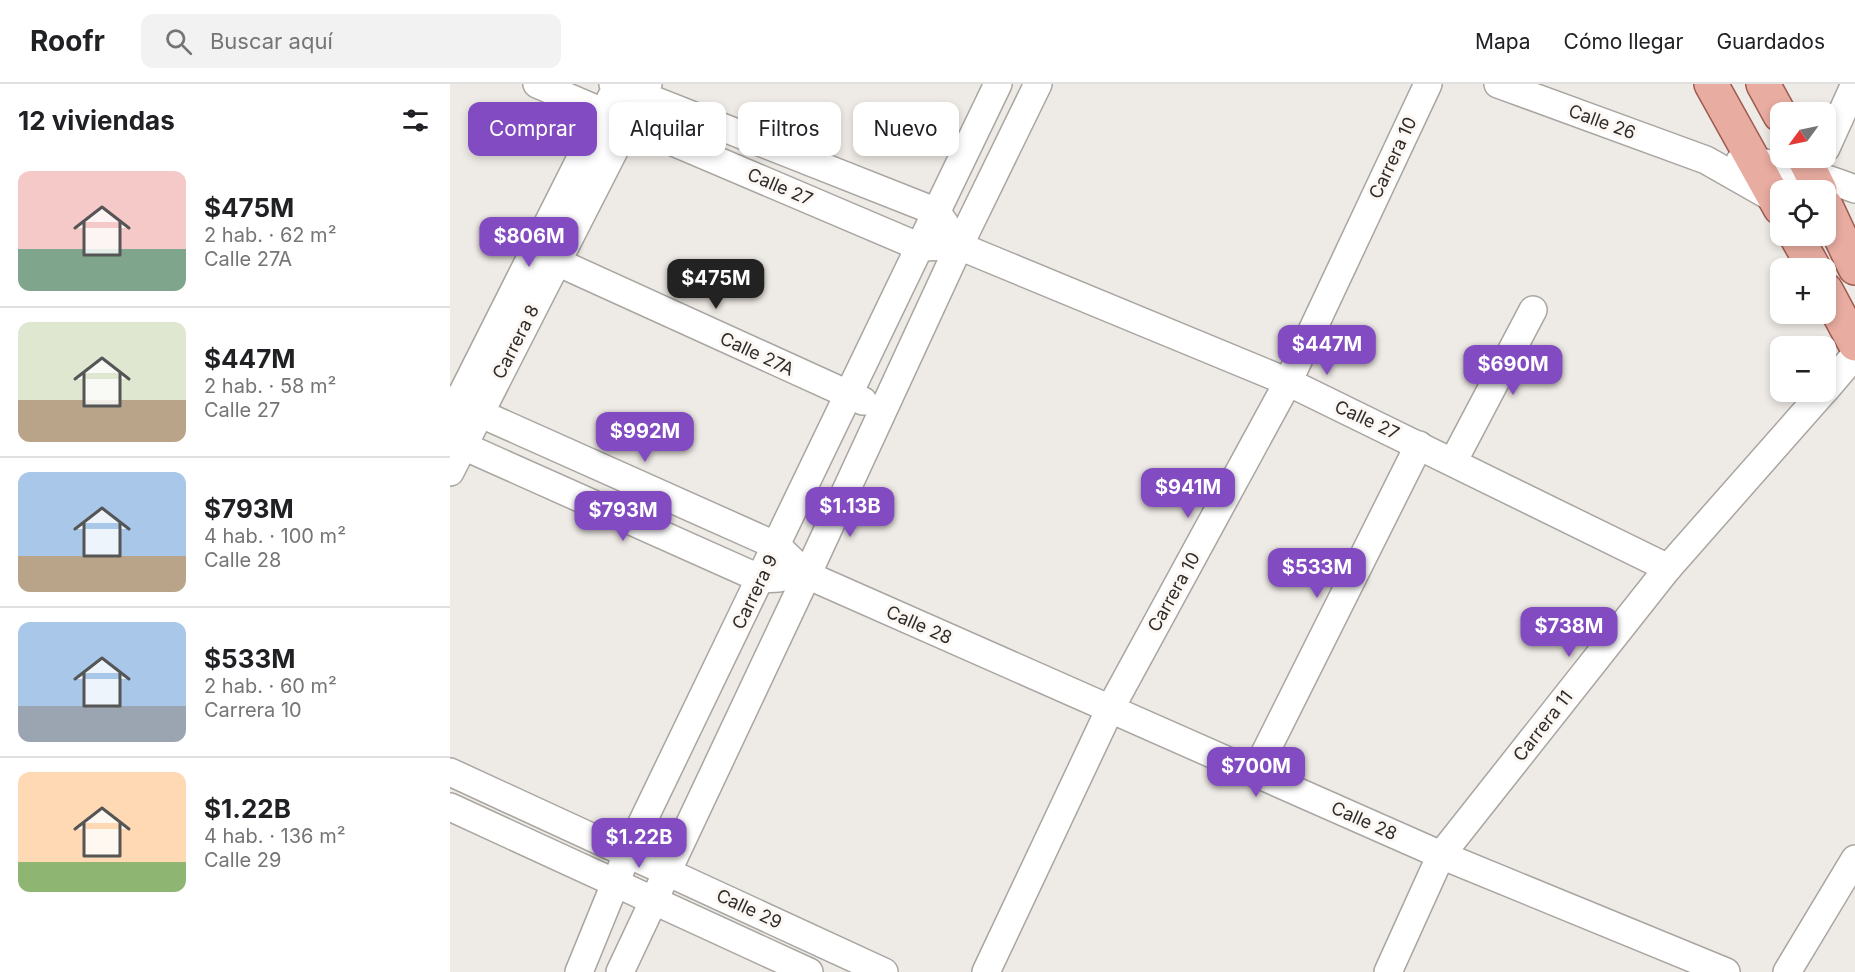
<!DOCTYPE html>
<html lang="es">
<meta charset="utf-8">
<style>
:root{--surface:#fff;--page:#f2f2f2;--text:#202124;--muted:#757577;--line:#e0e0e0;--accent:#824bc2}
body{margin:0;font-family:Inter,sans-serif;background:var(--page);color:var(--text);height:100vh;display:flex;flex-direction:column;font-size:22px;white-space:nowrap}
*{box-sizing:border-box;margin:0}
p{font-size:20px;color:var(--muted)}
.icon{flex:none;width:33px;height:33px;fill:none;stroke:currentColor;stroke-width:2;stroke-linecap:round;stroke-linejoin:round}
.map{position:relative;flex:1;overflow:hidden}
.side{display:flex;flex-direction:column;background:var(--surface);width:450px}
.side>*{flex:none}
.top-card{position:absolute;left:18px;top:18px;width:570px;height:54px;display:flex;gap:12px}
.needle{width:39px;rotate:237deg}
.buttons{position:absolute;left:1320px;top:18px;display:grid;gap:12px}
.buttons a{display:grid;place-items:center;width:66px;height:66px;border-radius:12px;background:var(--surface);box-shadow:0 3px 9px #0003;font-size:30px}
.price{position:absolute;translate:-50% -51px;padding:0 14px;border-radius:12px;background:var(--accent);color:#fff;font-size:20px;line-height:39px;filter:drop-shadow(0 2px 3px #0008)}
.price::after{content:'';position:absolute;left:50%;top:36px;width:18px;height:14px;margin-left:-9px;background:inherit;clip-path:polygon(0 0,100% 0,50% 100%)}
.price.on{background:#222;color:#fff}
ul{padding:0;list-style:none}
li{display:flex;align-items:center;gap:18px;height:150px;padding:0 18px}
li+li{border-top:2px solid var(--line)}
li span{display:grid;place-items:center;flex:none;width:168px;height:120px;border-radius:12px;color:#555}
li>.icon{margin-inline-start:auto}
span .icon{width:72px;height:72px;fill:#fffc;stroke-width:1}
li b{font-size:26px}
h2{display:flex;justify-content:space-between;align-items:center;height:72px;padding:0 18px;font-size:26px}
.chip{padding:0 21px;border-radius:12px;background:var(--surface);box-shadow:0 3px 9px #0003;font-size:21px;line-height:54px}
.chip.on{background:var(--accent);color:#fff}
header{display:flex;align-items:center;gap:36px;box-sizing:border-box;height:84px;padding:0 30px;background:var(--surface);border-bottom:2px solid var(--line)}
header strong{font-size:28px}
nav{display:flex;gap:33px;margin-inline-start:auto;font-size:21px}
.search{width:420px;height:54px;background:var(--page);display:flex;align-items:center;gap:15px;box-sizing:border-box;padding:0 21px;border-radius:12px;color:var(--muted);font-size:22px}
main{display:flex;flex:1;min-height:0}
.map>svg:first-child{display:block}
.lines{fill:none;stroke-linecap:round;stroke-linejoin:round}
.minor-casing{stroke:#a9a5a1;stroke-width:30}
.major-casing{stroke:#9e5b4f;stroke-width:36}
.minor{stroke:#fff;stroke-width:27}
.major{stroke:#e8aca1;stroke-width:33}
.labels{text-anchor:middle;stroke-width:6;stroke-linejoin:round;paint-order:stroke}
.street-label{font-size:18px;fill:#2f2d2c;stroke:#fcf7f2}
</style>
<header>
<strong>Roofr</strong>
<div class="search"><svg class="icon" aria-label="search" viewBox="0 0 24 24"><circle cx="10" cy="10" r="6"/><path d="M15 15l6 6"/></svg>Buscar aquí</div>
<nav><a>Mapa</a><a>Cómo llegar</a><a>Guardados</a></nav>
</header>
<main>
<section class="side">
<h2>12 viviendas<svg class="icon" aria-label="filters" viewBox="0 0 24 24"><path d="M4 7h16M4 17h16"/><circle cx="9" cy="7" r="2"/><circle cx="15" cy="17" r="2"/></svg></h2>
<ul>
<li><span style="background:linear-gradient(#f6c9c9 65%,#7fa58c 0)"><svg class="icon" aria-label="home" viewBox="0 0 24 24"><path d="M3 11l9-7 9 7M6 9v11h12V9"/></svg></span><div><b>$475M</b><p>2 hab. · 62 m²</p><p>Calle 27A</p></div></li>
<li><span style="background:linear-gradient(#dfe7d0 65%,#b9a48a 0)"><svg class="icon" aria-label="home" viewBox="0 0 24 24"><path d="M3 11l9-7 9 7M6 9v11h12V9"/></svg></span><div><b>$447M</b><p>2 hab. · 58 m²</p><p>Calle 27</p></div></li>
<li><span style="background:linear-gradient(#a9c7e8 70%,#b9a48a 0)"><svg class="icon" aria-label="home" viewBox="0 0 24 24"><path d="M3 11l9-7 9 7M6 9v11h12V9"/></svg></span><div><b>$793M</b><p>4 hab. · 100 m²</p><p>Calle 28</p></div></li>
<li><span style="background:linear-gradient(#a9c7e8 70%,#9aa5b1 0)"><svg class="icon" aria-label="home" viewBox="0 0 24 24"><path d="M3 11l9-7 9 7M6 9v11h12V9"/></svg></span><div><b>$533M</b><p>2 hab. · 60 m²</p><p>Carrera 10</p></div></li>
<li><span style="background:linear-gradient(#ffd9b3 75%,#8fb573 0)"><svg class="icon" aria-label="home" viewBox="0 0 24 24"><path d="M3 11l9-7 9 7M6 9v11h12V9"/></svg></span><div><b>$1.22B</b><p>4 hab. · 136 m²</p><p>Calle 29</p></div></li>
</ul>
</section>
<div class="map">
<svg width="1405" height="888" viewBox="0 0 1405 888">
<rect width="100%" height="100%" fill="#eeeae5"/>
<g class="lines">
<g class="minor-casing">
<g id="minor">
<path d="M87,0L470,163L509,162L838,298L1218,484"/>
<path d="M163,0L487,128L497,143"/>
<path d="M1048,0L1256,76L1328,117"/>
<path d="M1376,64L1405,0"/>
<path d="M1290,77C1329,77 1369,92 1405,105"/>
<path d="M83,167L413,317"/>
<path d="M1376,305L1405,271"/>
<path d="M0,316L327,462L357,491L991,771L1276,888"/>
<path d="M0,334L162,12"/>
<path d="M0,356L311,495L329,494"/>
<path d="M1003,378L1083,226"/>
<path d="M0,388L198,0"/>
<path d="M0,688L434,888"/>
<path d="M805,689L969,361"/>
<path d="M0,723L359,888"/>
<path d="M129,888L178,768L548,0"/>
<path d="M170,888L357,491L509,162L588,0"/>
<path d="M536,888L660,625L838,298L978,0"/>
<path d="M938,888L991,771L1218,484L1373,308"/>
<path d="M1337,888L1405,775"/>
</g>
</g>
<g class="major-casing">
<g id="major">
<path d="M1261,0L1330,124"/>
<path d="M1313,0L1330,31"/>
<path d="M1354,74L1370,106"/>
<path d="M1376,122L1405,184"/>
<path d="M1346,152L1364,184"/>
<path d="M1376,206L1405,260"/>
</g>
</g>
<use href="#minor" class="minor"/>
<use href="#major" class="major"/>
</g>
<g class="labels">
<g class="street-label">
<text transform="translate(1152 38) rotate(20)" y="6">Calle 26</text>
<text transform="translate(943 74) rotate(-65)" y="6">Carrera 10</text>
<text transform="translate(330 103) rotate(23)" y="6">Calle 27</text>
<text transform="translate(66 258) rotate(-63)" y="6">Carrera 8</text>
<text transform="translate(307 270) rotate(25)" y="6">Calle 27A</text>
<text transform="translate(917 336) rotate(25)" y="6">Calle 27</text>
<text transform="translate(305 508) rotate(-64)" y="6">Carrera 9</text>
<text transform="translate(724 508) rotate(-61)" y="6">Carrera 10</text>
<text transform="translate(469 541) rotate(24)" y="6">Calle 28</text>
<text transform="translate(1093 642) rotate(-52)" y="6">Carrera 11</text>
<text transform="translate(914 737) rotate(24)" y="6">Calle 28</text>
<text transform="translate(299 825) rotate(25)" y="6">Calle 29</text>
</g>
</g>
</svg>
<div class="buttons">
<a><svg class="needle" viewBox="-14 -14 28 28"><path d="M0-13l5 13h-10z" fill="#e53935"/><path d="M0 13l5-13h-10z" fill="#757577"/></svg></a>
<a><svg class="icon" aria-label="locate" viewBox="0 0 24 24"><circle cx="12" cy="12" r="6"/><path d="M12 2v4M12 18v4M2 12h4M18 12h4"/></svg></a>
<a>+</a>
<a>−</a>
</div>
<b class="price" style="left:79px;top:184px">$806M</b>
<b class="price on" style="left:266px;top:226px">$475M</b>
<b class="price" style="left:877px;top:292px">$447M</b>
<b class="price" style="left:1063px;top:312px">$690M</b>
<b class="price" style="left:195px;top:379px">$992M</b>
<b class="price" style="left:738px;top:435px">$941M</b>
<b class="price" style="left:400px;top:454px">$1.13B</b>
<b class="price" style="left:173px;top:458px">$793M</b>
<b class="price" style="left:867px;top:515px">$533M</b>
<b class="price" style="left:1119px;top:574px">$738M</b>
<b class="price" style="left:806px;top:714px">$700M</b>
<b class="price" style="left:189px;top:785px">$1.22B</b>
<div class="top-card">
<a class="chip on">Comprar</a>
<a class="chip">Alquilar</a>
<a class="chip">Filtros</a>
<a class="chip">Nuevo</a>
</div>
</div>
</main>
